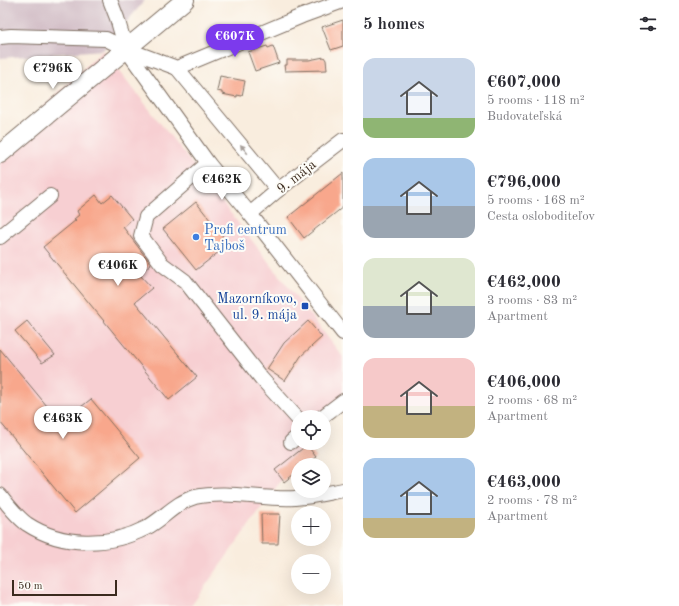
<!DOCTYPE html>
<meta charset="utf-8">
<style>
:root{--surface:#fff;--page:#f2f2f3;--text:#2b2b33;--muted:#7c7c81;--accent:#7c3aed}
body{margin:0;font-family:"Old Standard TT",serif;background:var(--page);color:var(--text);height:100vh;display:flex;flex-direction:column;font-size:15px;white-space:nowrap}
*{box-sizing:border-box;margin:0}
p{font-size:13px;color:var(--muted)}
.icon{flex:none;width:22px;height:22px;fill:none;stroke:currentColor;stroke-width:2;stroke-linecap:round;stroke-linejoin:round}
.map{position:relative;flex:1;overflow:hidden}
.sheet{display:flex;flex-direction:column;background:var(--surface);width:336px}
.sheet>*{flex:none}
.controls{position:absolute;left:291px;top:410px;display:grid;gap:8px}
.controls a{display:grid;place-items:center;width:40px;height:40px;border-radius:50%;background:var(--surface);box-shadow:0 4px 16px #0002;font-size:20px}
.scale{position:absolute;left:12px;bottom:10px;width:105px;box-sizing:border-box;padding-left:4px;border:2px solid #3b2a1e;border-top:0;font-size:11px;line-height:14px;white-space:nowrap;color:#3b2a1e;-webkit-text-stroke:3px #fdfcf7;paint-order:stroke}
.price{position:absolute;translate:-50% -34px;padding:0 9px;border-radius:14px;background:#fff;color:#222;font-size:13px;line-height:26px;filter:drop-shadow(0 1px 2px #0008)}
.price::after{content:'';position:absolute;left:50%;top:24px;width:12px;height:9px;margin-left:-6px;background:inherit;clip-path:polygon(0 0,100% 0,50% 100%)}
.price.current{background:var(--accent);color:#fff}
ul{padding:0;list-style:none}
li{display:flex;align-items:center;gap:12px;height:100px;padding:0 20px}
li span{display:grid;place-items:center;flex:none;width:112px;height:80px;border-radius:12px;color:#555}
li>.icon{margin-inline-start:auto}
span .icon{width:48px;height:48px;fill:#fffc;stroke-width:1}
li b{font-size:17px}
h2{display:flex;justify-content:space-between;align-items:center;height:48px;padding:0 20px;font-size:17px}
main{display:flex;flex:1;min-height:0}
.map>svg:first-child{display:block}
.built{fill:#f7cfd2}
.industrial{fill:#d2bdc6}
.building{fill:#f8a78c}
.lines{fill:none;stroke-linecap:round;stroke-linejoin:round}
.minor-casing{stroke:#7e6e61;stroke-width:16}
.major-casing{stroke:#7e6e61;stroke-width:20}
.minor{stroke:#fff;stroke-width:14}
.major{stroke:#fff;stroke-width:18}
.oneway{fill:#a79f9a}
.shop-dot{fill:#3f7fe0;stroke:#fdfcf7;stroke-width:1.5}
.transit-dot{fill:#1a4fb4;stroke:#fdfcf7;stroke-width:1.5}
.labels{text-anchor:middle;stroke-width:4;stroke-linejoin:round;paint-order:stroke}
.street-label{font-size:14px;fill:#3b2a1e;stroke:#fdfcf7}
.shop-label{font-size:14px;fill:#366cbe;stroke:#fdfcf7;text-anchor:start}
.transit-label{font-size:14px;fill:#164399;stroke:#fdfcf7;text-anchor:end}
</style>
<main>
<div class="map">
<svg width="343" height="606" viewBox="0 0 343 606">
<rect width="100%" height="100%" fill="#fdfcf7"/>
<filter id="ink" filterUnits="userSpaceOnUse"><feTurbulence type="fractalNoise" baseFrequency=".025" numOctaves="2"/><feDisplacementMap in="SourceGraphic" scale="8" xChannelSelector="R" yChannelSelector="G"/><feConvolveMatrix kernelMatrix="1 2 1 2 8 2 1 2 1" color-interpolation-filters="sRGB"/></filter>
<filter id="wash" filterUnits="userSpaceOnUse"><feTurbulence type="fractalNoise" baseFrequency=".012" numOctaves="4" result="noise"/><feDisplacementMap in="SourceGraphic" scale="16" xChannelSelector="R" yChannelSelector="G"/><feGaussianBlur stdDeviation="0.9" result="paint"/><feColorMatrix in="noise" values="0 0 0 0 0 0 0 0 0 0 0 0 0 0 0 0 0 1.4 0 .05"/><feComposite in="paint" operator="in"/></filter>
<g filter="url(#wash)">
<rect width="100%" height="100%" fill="#f9edde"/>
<path class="built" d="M103,50L343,357V394L324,420V417H298V443H308L191,606H0V148Z"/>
<path class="industrial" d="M0,0H145L103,50L0,58Z"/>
<g id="blocks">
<g class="building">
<path d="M343,20V46L331,50L322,27Z"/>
<path d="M267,46L268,48L273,46L279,63L255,71L248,52Z"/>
<path d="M324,57L326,60L327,70L285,71L284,65H287V60H309Z"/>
<path d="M220,76L245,81L242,96L237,95V97L222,94V92L217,91Z"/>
<path d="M343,173V207L304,238L288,217Z"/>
<path d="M96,195L102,203L112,195L132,219L123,227L151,264L139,274L152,288L135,302L197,377L169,400L43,247L76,220L74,219L79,215L77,211Z"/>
<path d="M196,202L229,244L196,270L163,229Z"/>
<path d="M27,321L55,355L42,363L15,331Z"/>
<path d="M308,321L322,337L301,356L285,381L267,369L284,343Z"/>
<path d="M0,349L61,423L91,399L140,458L75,513L0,422Z"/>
<path d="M307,445L316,457L305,465H298V471L284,482L275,470Z"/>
<path d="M261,514H280L278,544H262Z"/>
</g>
</g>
</g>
<g filter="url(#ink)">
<use href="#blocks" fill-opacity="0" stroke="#7e6e61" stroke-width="1"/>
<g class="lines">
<g class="minor-casing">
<g id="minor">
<path d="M0,37L11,36L106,39L126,49L117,18L110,0"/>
<path d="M126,49L208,163L250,214L343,333"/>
<path d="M126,49L177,68L302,16L343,1"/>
<path d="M177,68L278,190"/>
<path d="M208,163L146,217L141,236L162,264L185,281L261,378L298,419"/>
<path d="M250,214L278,190L343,140"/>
<path d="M0,237L50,196"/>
<path d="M322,417L343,401"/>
<path d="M291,442L298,436"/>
<path d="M0,495C8,505 17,517 27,524C62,547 109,547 146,528C163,519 176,502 195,497C228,490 262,500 295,498C311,497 327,493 343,490"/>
</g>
</g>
<g class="major-casing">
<path id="major" d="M0,154L185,0"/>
</g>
<use href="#minor" class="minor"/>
<use href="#major" class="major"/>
</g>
<defs><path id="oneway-solid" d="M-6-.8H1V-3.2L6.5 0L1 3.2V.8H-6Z"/></defs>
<use class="oneway" href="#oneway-solid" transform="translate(244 149) rotate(-129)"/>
</g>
<circle class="shop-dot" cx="196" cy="237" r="4"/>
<rect class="transit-dot" x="301" y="302" width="8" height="8" rx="2"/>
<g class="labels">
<g class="street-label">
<text transform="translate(296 176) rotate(-38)" y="5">9. mája</text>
</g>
<g class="shop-label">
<text x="204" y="234">Profi centrum<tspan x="204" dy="16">Tajboš</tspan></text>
</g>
<g class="transit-label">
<text x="297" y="303">Mazorníkovo,<tspan x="297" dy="16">ul. 9. mája</tspan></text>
</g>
</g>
</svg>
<div class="controls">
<a><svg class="icon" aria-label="locate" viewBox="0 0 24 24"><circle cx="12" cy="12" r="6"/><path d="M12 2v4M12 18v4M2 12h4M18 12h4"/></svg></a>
<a><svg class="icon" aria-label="layers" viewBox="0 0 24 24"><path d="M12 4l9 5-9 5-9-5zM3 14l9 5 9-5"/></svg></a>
<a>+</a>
<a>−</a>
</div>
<div class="scale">50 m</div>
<b class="price current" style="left:235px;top:58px">€607K</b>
<b class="price" style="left:53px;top:90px">€796K</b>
<b class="price" style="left:222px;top:201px">€462K</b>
<b class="price" style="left:118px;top:287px">€406K</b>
<b class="price" style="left:63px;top:440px">€463K</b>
</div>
<section class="sheet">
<h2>5 homes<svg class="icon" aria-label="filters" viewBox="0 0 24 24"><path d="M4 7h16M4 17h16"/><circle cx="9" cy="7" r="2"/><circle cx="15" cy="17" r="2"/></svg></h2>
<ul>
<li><span style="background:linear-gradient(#c9d6e8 75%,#8fb573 0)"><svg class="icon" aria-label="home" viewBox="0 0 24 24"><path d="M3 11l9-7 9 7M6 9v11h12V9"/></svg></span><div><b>€607,000</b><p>5 rooms · 118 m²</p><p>Budovateľská</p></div></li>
<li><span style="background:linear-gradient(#a9c7e8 60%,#9aa5b1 0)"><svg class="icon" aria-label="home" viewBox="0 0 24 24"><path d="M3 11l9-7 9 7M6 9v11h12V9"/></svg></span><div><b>€796,000</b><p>5 rooms · 168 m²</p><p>Cesta osloboditeľov</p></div></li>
<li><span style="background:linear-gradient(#dfe7d0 60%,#9aa5b1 0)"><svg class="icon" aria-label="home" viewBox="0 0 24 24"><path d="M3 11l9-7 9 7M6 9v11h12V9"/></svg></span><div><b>€462,000</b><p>3 rooms · 83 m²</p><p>Apartment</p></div></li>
<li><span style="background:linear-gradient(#f6c9c9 60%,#c2b280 0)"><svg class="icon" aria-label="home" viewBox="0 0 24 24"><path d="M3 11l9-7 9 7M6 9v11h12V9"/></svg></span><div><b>€406,000</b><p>2 rooms · 68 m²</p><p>Apartment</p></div></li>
<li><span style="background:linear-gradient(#a9c7e8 75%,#c2b280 0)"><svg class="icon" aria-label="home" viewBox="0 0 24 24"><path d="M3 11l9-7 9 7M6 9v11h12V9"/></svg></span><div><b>€463,000</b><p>2 rooms · 78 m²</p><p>Apartment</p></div></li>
</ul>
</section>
</main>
